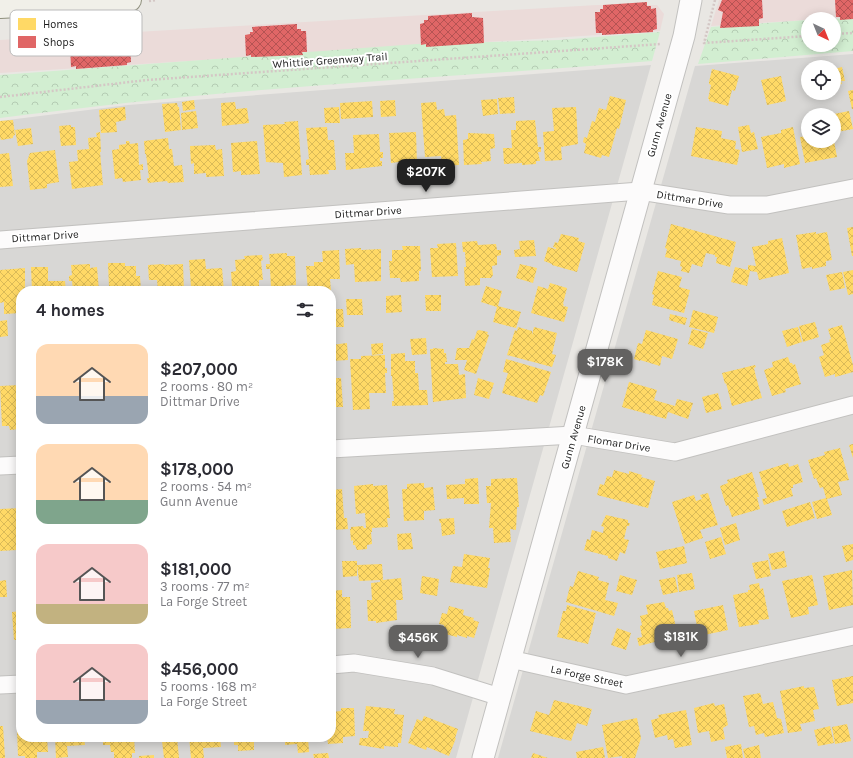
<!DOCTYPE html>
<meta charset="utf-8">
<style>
:root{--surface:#fff;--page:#f2f2f3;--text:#2b2b33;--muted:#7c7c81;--accent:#636261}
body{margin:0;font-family:Karla,sans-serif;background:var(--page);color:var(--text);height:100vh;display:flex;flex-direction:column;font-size:15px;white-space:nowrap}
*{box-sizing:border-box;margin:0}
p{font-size:13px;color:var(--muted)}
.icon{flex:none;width:22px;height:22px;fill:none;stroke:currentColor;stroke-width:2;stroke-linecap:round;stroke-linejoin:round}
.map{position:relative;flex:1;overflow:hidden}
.details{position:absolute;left:16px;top:286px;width:320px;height:456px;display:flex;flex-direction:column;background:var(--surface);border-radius:16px;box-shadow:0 2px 10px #0003}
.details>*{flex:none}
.needle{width:26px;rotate:137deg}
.controls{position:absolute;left:801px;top:12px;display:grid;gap:8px}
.controls a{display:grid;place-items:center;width:40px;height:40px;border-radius:50%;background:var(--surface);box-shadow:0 2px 10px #0003;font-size:20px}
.price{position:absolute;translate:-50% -34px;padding:0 9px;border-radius:8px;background:var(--accent);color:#fff;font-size:13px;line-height:26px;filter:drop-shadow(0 1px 2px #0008)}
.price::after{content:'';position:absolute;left:50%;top:24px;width:12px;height:9px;margin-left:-6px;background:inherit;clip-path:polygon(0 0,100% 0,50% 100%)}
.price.active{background:#222;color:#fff}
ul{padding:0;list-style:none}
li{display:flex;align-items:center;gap:12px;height:100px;padding:0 20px}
li span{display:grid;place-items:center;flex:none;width:112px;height:80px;border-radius:12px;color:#555}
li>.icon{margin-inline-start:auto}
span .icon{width:48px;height:48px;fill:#fffc;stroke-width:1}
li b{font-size:17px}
h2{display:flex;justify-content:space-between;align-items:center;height:48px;padding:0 20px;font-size:17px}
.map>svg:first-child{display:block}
.residential{fill:#d8d7d5;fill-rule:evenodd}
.commercial{fill:#ebdbd9}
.park{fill:url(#park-crowns)}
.homes{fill:url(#homes-cross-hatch)}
.shops{fill:url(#shops-cross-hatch)}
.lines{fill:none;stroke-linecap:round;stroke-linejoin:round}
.minor-casing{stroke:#c2c1bf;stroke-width:19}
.tertiary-casing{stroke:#c2c1bf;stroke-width:23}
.secondary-casing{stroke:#8f907d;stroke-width:24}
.path{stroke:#d4c7c5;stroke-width:2.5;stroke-dasharray:2 2;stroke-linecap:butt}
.minor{stroke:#fcfbfb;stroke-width:17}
.tertiary{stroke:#fcfbfb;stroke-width:21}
.secondary{stroke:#f1f0e9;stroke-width:22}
.labels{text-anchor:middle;stroke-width:4;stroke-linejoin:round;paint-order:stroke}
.street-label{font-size:11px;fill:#1b1b1b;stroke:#fff}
.key{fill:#fff;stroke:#bbb;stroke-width:1}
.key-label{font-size:11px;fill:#1b1b1b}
</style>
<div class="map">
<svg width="853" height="758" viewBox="0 0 853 758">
<defs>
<pattern id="park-crowns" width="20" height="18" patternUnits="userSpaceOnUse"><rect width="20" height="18" fill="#d2eed1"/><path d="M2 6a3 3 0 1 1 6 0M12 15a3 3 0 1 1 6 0" fill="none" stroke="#b4ccb3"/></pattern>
<pattern id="homes-cross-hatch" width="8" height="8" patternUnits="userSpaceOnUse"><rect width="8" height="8" fill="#ffd966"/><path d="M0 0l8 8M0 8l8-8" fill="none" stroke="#daba58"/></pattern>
<pattern id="shops-cross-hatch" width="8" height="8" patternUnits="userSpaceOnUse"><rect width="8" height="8" fill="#e06666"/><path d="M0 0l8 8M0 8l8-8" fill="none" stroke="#b55353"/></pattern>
</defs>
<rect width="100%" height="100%" fill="#e9e7e3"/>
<g class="residential">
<path d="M853,54V758H498L695,66ZM808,67H834V93H808ZM808,115H834V141H808Z"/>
<path d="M651,65L456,758H0V121L128,105ZM21,291H331V737H21Z"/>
</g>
<g class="commercial">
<path d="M719,0H853V17L808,19V20L711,26Z"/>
<path d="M597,5H657L664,14L660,31L0,73V40Z"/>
</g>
<g class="park">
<path d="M853,18V51L698,64L711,27L808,20V45H834V19H832Z"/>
<path d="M660,32L652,61C522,72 392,79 262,90C174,97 87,107 0,118V75L417,44L559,40Z"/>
</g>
<g class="homes">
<path d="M842,67L845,81H841L842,84L836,85L834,69Z"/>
<path d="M712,69L739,76L735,91L732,90L728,106L709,101V99H708L711,85L709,84V82Z"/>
<path d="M781,76L786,101L767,105L761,80Z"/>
<path d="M853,90V109H852L848,91Z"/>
<path d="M610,96L626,100L619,129L617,128L609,157L602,155L601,158L584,153L586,144L583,142L584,137L587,138L592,121L595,122L599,108L606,110Z"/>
<path d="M514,97L515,113L500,114L498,98Z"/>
<path d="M497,99L498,114L483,116L481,100Z"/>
<path d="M194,100L195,109L183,111L182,102Z"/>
<path d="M395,100L396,116L381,117L380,101Z"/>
<path d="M372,101L373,117L341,119L340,103Z"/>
<path d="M235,102L236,109L247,108L249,123L222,126L221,103Z"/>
<path d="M436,102L437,110L444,109L445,116L456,115L459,165L442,166L441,156L425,157L421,103Z"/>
<path d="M177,103L178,107H179L181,130L165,132L162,104Z"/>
<path d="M125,107L126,120L116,122L117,132L101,133L99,110Z"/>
<path d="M339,107L340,123H325L324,108Z"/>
<path d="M576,107L578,144L561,147L562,160L545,161L543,132L554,131L552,108Z"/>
<path d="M196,111L198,128L182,130L181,113Z"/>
<path d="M849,111L853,129L837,132V130H834V123H835L834,114Z"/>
<path d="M13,120L15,135L13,136V138L1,140L0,137V121Z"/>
<path d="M535,120L538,147H541V152H538L540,161H536V164L522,165V163L504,164L503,148H512L511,130H516V121Z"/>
<path d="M298,121L302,175L284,177L283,163L266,162L263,125L285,124L284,122Z"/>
<path d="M71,125V127H75L76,145L61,146L59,126Z"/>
<path d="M749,125L751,133L754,132L758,149L742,152L738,127Z"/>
<path d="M327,127L328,140H334L336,170H328L329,174L310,175L309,165H306V160L309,159L306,128Z"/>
<path d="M696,127L722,131L721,138L736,141L735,149L740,150L737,165L691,156Z"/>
<path d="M793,127L800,164L784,168V164L767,168L761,137L781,133V130Z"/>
<path d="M31,128L33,144L18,146L15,130Z"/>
<path d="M100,132L101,152H100L103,185L72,189L69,162L78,161L77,150L89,149L88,138L97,137L96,133Z"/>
<path d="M416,132L417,165L399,166V162L391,163L389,133Z"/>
<path d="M468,133L494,134L495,148L490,149L491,161L481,162L482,164L464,165L463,140L468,139Z"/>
<path d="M379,134L380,152H383V158H380V161H382V166L346,170L345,153H354L353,135Z"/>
<path d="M808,136V141H834L837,157L805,163L800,137Z"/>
<path d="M168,138L169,149H172L174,166L182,165L184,182L168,183L167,181L148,183L147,178H149L146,154H145L144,141Z"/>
<path d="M126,141H129L130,144L138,143L139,165L143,164V170H140L141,180L123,182L122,178L115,179L112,150L119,149V145L126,144Z"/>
<path d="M257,141L260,174L241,175V171L233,172L231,143Z"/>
<path d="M215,145L216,150L222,149L224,176L206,177V173L194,174V163L191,164L190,146Z"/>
<path d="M55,150L59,182L47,184V188L30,190L27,161L30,153Z"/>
<path d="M9,153L13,186L0,187V154Z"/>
<path d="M671,224L736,242L730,267L716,263L717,257H715V255L706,253L702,267L692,264L689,273L681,271L682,267L680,266L681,261L665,257L667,249L665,248Z"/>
<path d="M853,227V256H852L847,228Z"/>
<path d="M816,232V234L827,232L832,260L826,261V266L812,269V267L802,269L796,235Z"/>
<path d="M561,234L579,238L578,241L585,243L577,272L552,265V264L544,261L548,247L556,249V248L553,247L555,242L558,243Z"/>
<path d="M782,238L789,273L759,280L757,272L750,271L747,286L731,282L735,267L748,270V265L756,266L752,247L768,244V241Z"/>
<path d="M534,240L536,256L515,257L514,250L520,249L519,241Z"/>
<path d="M477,241L478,245L496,244L497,250H501V255L497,256V265L492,266L493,275L491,278H480V285L465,286L464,267H466L465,252H463L462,242Z"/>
<path d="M456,243L458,276L432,277L430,248H438L437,244Z"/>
<path d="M402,246H420L421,271H419V281L401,282L400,278H390L389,261H392V250H403Z"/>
<path d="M361,248V250L381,249V281L355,282L354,264L346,265L345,249Z"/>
<path d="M339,250L340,279H330L331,291H308L306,266H314V262H323L322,251Z"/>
<path d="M287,253V256H295L296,285L271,287L270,269H266V264H270L269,254Z"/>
<path d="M262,255L263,260L261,261L263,280H259V288L242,289V286H232L231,272L236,271L235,260L245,259L244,256Z"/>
<path d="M205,259L206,269L222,268L224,291H201V287H191L189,260Z"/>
<path d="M108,263H125V266H136V276H140L141,291H110V287H109Z"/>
<path d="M90,264V268L97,267L99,291H73L72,281H69V276L72,275L71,265Z"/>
<path d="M164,264V265L183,264L184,291H158L157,280H149L148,265Z"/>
<path d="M520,264L537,268L533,283L516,278Z"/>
<path d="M31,267H48V281H65L66,291H32Z"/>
<path d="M25,268V291H21V313L4,314V302L0,303V270Z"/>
<path d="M853,270V294L848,295L843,272Z"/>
<path d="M658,271L682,277L679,287L690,290L684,313L652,305L654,295L652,294Z"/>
<path d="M842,272L845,288L830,291L826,275Z"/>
<path d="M550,283L567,288L563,304H564L563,306L568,307L564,322L531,313L538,286L548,289Z"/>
<path d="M486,286L502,291L498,306L521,312L516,328L493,322L497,307L481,302Z"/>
<path d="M401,295L402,312L386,313V296Z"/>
<path d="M425,295H441V311H426Z"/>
<path d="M346,299H362L363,315H347Z"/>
<path d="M331,309H343L344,327H331Z"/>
<path d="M693,310L718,317L714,333L689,327Z"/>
<path d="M670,314L687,318L685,325L669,320Z"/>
<path d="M7,320L8,336L0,337V321Z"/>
<path d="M815,322L819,337L803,342L799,326Z"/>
<path d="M842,325L853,365V372L835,377V374L825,377L819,357L824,355L821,345L830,342L829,340L831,339L828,329Z"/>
<path d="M518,327L532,331V335L534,327L557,333L552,354L556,355L552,367L507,355L515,330L517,331Z"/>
<path d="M798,327L802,342L787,347L782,331Z"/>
<path d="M692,329L708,333L703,349L688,344Z"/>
<path d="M479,330L488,332L487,334L489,335L476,374L464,370L467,360H455L457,348H469L472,339L474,340L477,331Z"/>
<path d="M646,330L678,339L672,359L662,356L660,366L640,360V361L634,359L638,343L642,344Z"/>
<path d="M426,338L427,354L412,355L410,339Z"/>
<path d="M347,343L348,360L331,361V345Z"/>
<path d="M383,343V354L372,355L371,344Z"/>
<path d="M433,348L444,349V353H446L447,362H445V364H458L459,375L465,374L466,398L433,402L430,349H433Z"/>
<path d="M405,353V361H415V373H418L419,390H427L428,405L392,406V401H394L392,376H391V354Z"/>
<path d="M385,355V368H387V373H385L386,393H369L370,409L353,410L350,359H361V356Z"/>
<path d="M17,357H21V379L17,380Z"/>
<path d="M788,357L790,363H792L793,365L795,364L801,384L785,389L786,392L772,396L764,370L773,367L772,362Z"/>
<path d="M506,359L551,372L543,396L540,395L537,403L502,393L508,373L503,372Z"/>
<path d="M755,365L756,367L754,368L756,377L762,398L732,406L726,383L725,384L722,373Z"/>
<path d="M331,378H341L343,407H336V411H331Z"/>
<path d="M478,378L494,383L489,399L474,395Z"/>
<path d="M629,382L657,390L654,400L675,406L677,399L693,403L688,419L668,412L666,419L622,407Z"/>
<path d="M20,385L21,429L10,430L9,426H2L0,386Z"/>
<path d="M718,393L722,409L706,413L702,397Z"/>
<path d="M853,444V458L849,445Z"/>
<path d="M840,448L849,480L838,482L842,495L827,499L832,515L817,519L812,502L826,498L823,487L820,488L816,478L814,479L808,460L825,455L824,452Z"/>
<path d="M788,463L789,467L798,464L803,482L793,485V488H791L793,496L764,505L762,499L767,498L759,472Z"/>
<path d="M614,470L629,474V471L642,475L641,477L655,481L648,508L597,495L600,484L604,485L607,476L612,477Z"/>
<path d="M752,472L759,497H757L760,509L732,517L728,505L726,506L720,486L728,483L727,480Z"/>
<path d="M478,478L479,504H464V498L447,499L446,485L465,484V479Z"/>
<path d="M517,478L519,507H517L516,530L510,529L511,542L494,543L493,528H489L491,503H487L486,486H491V479Z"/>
<path d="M424,483V488L433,487L435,510L424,511V520L404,521L402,489H407V484Z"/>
<path d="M373,484V486L387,485L390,518H387L388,527L372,528V532H371L372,544L367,545V549L357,550L355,545H353V540L351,541L350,529H351V527L363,526L364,528H366L365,513L356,514L354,486Z"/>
<path d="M342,489L344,518H347L348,529L332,530L331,490Z"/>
<path d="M708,493L718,525L700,530L703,538L685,544L672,502L694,495L696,501L702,499L700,495Z"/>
<path d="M810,502L815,518L787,527L782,511Z"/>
<path d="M21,508V544H17V550L0,551V509Z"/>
<path d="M606,515L628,520V523H630L629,526H627L624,539L629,540L625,554L620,552L617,561L608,558V556L584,550L587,539L590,540L592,530L603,533L604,527L601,526Z"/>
<path d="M454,518L455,534L442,536L441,523H440L439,519Z"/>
<path d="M736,523L740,540L725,545L720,528Z"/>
<path d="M411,533L413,549L398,550L397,534Z"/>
<path d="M721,537L726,554L710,559L705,542Z"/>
<path d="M853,544V560L846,562L842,546Z"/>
<path d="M684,546L687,563L660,569L656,552Z"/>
<path d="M784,551L787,567L772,570L768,554Z"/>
<path d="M464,554L490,558L488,568H490L487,588L450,582L453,566L462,567Z"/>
<path d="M768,560L771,576L756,579L752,563Z"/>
<path d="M342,561H357V576L343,577Z"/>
<path d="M382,564L383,580L401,578L403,600H396L397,620L376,623V621H368L367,600H372L371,583L380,582V580L359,581L357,565Z"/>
<path d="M852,570L853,605L829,610L823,576Z"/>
<path d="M578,571L599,577L598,580L609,583L605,600L618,603L614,616L566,602L570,586L573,587Z"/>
<path d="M692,573L695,589L679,592L677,575Z"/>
<path d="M620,575L637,580L632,595L616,591Z"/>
<path d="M812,575L818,605L808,607L809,614L791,618L782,581Z"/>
<path d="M422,576L439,579L437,596L420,593Z"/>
<path d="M675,577L678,592L663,595L659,580Z"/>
<path d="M6,580L7,597H0V581Z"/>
<path d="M759,583L760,589L763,588L769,619L758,620L759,624L739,627L733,595L748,592V590H750L749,585Z"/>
<path d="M342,590V597H350L351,628L331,629V591Z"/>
<path d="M664,602L666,608H668L669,611L672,610L678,636L639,646L637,638L642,637L640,626L642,625L640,616L648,614L646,605Z"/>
<path d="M567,605L596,613L588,644L557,637L563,611H566Z"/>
<path d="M723,605L728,630L699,636L694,611Z"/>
<path d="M449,606L464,610L463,615L474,618L473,620L479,622L474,638L467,636V638L457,635V637L441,633L444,625L439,624L442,613L447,614Z"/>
<path d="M21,611V640H14L12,612Z"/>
<path d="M617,628L631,633L626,650L611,645Z"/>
<path d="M853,676V703L837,706L832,680Z"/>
<path d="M804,686V688L814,687L819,709L813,710L815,721L800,724L802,731L788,733L780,691Z"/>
<path d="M760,693L763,704L773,702L777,718L781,719L784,733L765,737L764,733L756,735L754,726L749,727L743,696Z"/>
<path d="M554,700L592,709L587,726L577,723L571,741L530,731L536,711L549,715Z"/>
<path d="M714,703L715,706L724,704L728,725L723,728L725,739L711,742L709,731L698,733L694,708Z"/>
<path d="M366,706L395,709L394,714L404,715L401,743H398V747L384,746V749L359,745L360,738H368L369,731H363Z"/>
<path d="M341,708H354L355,736L343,737V743L328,744L327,737H331V712L341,711Z"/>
<path d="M686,710L692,745L675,748L673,739L668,740L667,735L655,738L651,720L659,718L658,715Z"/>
<path d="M424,716L458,729L455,738H456L449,756L427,747L426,750L408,743L417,719L422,721Z"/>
<path d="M637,718L641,738L635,758H622V756L608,758L602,725Z"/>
<path d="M847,724L851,741L835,744L832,727Z"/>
<path d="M0,726H3L5,758H0Z"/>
<path d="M830,726L834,743L818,746L814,730Z"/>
<path d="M17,731H21V737H47L48,752H37V758H25V756H18Z"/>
<path d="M55,737H84L85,745L67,746L68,757L56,758Z"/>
<path d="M103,737H134L135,753H132V758H114V752H111L110,745H103Z"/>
<path d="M151,737H177L179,758H164L162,741L151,742Z"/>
<path d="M189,737H220L221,747L203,748L204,758H191Z"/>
<path d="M234,737H265V740L254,741V750L238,751V745H234Z"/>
<path d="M277,737H308L309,752L298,753L297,744L285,745V741H277Z"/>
<path d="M741,744L743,758H727L725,747Z"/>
<path d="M759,745L761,758H745L743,749Z"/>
<path d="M603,747L605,758H577L576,752Z"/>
<path d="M328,753L329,758H314L313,754Z"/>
<path d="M533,753L548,758H531Z"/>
<path d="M154,755V758H139V756Z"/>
</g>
<g class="shops">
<path d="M722,0H762L763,18L759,19V26L720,28L723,12L718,10Z"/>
<path d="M835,0H853V19L840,20V17H836Z"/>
<path d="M647,2V6H651V9L656,8L657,29L653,30V32L602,35V33H596L595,12H600V9H603V5Z"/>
<path d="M472,13V17L483,18L484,43L426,47V44L421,45L420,24L424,23V20H428V16Z"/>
<path d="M297,24V29H301V31H306L307,52H302L303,55L251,57V55L246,56L245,35L250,34V32H253L252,27Z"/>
<path d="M122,35V40L126,39V42H130L131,62L127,63V65L76,69V66L71,67L70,46L75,45V43H78V38Z"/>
</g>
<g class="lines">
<g class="minor-casing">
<g id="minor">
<path d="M0,240L640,191L729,205H767L853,188"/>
<path d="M331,449L573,435L675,452L853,405"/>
<path d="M0,466L21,465"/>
<path d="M510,659L626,685L853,636"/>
<path d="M331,665L354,663L433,676L500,697"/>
<path d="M0,685L21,684"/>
</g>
</g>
<g class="tertiary-casing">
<path id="tertiary" d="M483,758L684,36L691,0"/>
</g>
<g class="secondary-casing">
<path id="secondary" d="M0,7L130,0"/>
</g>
<g class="path">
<path d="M715,0L704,43L808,36"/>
<path d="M149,1L156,0"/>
<path d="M834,34L853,33"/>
<path d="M0,97L147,80L661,44"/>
</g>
<use href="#minor" class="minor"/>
<use href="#tertiary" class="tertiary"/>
<use href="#secondary" class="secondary"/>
</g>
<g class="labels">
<g class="street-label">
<text transform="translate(330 60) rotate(-4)" y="4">Whittier Greenway Trail</text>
<text transform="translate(659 125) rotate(-74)" y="4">Gunn Avenue</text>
<text transform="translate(690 199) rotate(9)" y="4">Dittmar Drive</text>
<text transform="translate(368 212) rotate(-4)" y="4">Dittmar Drive</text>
<text transform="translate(45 236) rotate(-4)" y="4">Dittmar Drive</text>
<text transform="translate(573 437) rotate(-74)" y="4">Gunn Avenue</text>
<text transform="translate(619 443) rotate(9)" y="4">Flomar Drive</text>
<text transform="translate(587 676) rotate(12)" y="4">La Forge Street</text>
</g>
</g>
<rect x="10" y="10" width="132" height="46" rx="6" class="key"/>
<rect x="18" y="18" width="18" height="12" fill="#ffd966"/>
<rect x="18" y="36" width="18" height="12" fill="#e06666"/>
<g class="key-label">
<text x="43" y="28">Homes</text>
<text x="43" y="46">Shops</text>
</g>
</svg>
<div class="controls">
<a><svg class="needle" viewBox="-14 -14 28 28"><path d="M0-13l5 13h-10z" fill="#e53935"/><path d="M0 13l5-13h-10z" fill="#7c7c81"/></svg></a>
<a><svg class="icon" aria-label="locate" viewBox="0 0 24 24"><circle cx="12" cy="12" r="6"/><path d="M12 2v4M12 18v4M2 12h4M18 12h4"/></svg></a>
<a><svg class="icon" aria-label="layers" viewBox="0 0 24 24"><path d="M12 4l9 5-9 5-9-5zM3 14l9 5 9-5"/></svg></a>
</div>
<b class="price active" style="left:426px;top:193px">$207K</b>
<b class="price" style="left:605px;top:383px">$178K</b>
<b class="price" style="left:681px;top:658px">$181K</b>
<b class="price" style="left:418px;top:659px">$456K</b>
<section class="details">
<h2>4 homes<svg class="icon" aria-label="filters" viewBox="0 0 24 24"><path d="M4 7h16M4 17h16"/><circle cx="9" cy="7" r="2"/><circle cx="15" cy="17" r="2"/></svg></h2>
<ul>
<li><span style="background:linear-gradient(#ffd9b3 65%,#9aa5b1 0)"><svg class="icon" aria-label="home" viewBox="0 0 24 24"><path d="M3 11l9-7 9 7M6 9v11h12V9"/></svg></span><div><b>$207,000</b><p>2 rooms · 80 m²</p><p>Dittmar Drive</p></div></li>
<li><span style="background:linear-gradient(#ffd9b3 70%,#7fa58c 0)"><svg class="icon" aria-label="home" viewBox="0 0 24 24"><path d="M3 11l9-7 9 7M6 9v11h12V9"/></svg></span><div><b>$178,000</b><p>2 rooms · 54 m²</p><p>Gunn Avenue</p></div></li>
<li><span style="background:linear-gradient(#f6c9c9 75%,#c2b280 0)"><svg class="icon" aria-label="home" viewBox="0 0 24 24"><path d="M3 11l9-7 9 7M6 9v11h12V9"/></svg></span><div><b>$181,000</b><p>3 rooms · 77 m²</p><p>La Forge Street</p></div></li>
<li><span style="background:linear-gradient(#f6c9c9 70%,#9aa5b1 0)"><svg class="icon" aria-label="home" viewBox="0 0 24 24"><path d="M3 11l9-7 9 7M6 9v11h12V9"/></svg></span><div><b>$456,000</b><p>5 rooms · 168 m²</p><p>La Forge Street</p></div></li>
</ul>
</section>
</div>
